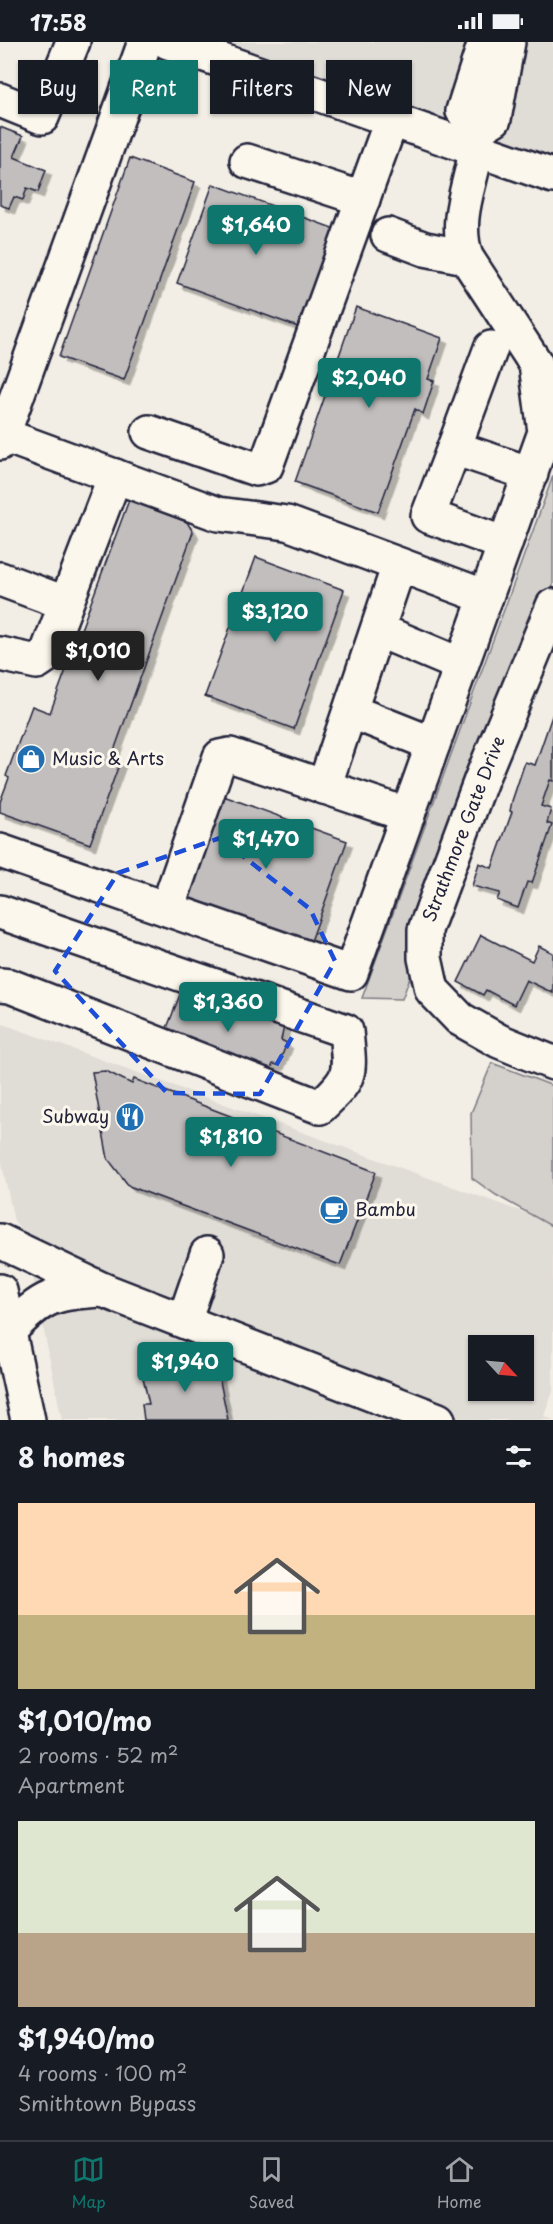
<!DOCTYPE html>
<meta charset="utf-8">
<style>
:root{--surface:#171b24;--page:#20242c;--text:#f1f3f6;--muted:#9ea1a6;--line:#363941;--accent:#0f766e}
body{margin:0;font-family:"Playpen Sans",sans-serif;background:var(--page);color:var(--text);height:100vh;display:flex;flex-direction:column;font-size:22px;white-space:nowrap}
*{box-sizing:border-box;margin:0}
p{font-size:20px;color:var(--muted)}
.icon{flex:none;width:33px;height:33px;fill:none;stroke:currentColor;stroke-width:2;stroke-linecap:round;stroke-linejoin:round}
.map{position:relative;height:1378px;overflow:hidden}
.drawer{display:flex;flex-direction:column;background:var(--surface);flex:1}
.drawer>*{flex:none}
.top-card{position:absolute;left:18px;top:18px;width:518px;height:54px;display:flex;gap:12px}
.needle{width:39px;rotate:116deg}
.buttons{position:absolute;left:468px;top:1293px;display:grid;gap:12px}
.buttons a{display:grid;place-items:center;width:66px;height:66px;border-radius:0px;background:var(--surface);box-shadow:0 2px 4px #0004;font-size:30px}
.price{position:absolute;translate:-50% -51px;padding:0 14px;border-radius:6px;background:var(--accent);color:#fff;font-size:20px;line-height:39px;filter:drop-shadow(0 2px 3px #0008)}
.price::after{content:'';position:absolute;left:50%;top:36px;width:18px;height:14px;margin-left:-9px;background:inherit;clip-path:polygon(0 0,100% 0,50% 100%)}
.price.active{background:#222;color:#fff}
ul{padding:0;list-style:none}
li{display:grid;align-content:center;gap:12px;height:318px;padding:0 18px}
li span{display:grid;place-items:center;height:186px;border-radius:0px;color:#555}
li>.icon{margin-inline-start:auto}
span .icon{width:108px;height:108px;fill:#fffc;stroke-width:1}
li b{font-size:26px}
h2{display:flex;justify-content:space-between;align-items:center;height:72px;padding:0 18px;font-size:26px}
.tag{padding:0 21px;border-radius:0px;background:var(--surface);box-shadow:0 2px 4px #0004;font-size:21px;line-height:54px}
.tag.active{background:var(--accent);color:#fff}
.status{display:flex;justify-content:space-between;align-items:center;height:42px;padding:0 30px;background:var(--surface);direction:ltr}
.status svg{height:16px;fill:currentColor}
.menu{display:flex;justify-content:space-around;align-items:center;height:84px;border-top:2px solid var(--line);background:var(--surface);font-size:16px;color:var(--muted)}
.menu a{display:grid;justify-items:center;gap:3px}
.menu .active{color:var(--accent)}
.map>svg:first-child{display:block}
.built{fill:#e0dcd6;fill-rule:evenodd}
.green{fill:#d4d1cc;stroke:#7b7a84;stroke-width:1.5}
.building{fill:#c2bebe;stroke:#22223b;stroke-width:1.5;filter:url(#shadow)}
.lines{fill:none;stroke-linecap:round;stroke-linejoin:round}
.minor-casing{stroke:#22223b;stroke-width:38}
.highway-casing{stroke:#22223b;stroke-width:38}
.minor{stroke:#fbf7ec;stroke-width:33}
.highway{stroke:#fbf7ec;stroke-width:33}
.marked{fill:none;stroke:#1d4ed8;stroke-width:4.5;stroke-dasharray:12 8;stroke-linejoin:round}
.labels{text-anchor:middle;stroke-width:6;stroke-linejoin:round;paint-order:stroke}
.poi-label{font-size:18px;fill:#22223b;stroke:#fbf7ec;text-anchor:start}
.street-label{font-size:18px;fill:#22223b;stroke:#fbf7ec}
</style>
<div class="status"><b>17:58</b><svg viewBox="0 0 49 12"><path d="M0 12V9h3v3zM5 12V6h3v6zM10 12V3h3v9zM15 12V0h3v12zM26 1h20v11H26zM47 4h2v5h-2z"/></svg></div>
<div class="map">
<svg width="553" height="1378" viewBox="0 0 553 1378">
<defs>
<filter id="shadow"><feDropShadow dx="5.5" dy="5.5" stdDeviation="0" flood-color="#0004"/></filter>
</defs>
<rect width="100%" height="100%" fill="#f2eee5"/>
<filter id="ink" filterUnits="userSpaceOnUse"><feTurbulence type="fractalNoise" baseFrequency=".0167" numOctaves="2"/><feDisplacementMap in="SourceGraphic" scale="12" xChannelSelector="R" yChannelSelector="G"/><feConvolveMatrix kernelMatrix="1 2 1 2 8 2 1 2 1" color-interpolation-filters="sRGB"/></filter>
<g filter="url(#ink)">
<g class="built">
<path d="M168,0H553V134Z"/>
<path d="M0,981L553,1181V1349L544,1374L553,1378H62L24,1190L14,1179L0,1112ZM478,1304H524V1348H478Z"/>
</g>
<g class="green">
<path d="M553,434V550L402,957L362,956Z"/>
<path d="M492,1021L553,1044V1185L496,1153L472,1136L471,1071Z"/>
</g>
<g class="building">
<path d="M0,85L23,94L14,115L46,128L38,150L27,146L23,158L14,155L9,166L0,163Z"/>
<path d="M130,116L195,140L124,338L59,315Z"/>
<path d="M213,142L335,187L298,285L177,241Z"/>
<path d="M356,265L442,296L428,337L434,339L423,372L415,367L378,470L295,440Z"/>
<path d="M129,458L187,480L193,490L111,717L120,720L90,802L0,770V760L9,736L6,734L32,664L50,671Z"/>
<path d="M256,515L344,548L294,687L205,654Z"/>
<path d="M553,671V739L550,738L541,764L551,767L547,781L552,783L532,841L527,840L518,866L497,858L500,851L472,844L479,821L492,826L512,770L510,769L512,759L525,720L535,723Z"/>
<path d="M221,753L347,799L310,902L184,856Z"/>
<path d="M481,893L532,919L539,904L553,911V951L526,938L514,963L486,948L483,953L458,940Z"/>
<path d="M181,950L237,972L243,969L284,985L281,998L287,1001L278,1023L273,1022L269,1032L165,991Z"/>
<path d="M106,1029L132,1042L134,1037L376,1130L340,1223L129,1144L108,1117L92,1030Z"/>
<path d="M215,1315L228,1378H144L142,1362H149L142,1331Z"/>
</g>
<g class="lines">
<g class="minor-casing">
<g id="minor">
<path d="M168,0L553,134"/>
<path d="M0,58L42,75L73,0"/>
<path d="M478,87L494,77L508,0"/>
<path d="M247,119L363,157"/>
<path d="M388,193L425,207L466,215"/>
<path d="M149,390L256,427L266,424L391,79"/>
<path d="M0,392L218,472L287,481L486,555"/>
<path d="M0,401L145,0"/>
<path d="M454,406L491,306"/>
<path d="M505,502L428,474L454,406L531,432"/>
<path d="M0,537L65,561"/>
<path d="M553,564L481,738L425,888V916L432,948L460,977L499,999L553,1021"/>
<path d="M378,588L461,623"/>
<path d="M0,612L37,620L46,614L115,434"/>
<path d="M350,669L433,702"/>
<path d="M324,745L399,523"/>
<path d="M0,809L351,931L545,390L536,322L466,215C451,168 478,133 478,87L463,69L485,0"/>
<path d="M167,867L220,715L230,713L408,773"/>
<path d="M0,870L346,989C350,1033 353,1034 320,1065L10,944L0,943"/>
<path d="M0,1199L103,1248C53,1251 44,1253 9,1289"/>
<path d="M103,1248L438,1378"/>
<path d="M184,1279L207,1212"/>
</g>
</g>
<g class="highway-casing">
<path id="highway" d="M0,1249L28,1378"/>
</g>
<use href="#minor" class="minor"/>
<use href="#highway" class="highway"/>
</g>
</g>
<path class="marked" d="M220,796L310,867L335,919L260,1052L167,1051L55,929L118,831Z"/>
<defs>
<g id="shop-disc" transform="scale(1.5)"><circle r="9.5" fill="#1f6fb2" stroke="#fbf7ec"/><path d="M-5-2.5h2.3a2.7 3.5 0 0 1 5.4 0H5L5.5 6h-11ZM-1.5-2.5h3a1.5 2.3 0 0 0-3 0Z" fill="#fff"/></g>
<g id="restaurant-disc" transform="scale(1.5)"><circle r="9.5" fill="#1f6fb2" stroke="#fbf7ec"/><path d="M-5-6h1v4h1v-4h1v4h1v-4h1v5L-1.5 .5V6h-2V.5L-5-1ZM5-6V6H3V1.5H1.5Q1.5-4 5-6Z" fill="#fff"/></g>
<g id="cafe-disc" transform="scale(1.5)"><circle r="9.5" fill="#1f6fb2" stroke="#fbf7ec"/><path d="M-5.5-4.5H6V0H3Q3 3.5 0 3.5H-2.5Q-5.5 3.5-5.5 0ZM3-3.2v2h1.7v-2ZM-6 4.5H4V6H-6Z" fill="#fff"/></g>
</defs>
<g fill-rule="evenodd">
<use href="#shop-disc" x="31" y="717"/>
<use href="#restaurant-disc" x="130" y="1075"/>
<use href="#cafe-disc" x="334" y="1168"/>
</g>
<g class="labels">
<g class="poi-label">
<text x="52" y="723">Music &amp; Arts</text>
<text x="109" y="1081" text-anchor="end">Subway</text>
<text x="355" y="1174">Bambu</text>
</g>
<g class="street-label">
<text transform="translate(464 787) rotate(-69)" y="6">Strathmore Gate Drive</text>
</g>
</g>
</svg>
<div class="buttons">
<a><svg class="needle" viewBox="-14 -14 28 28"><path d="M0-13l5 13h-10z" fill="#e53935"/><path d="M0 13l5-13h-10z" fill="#9ea1a6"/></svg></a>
</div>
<b class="price" style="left:256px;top:214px">$1,640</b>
<b class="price" style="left:369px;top:367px">$2,040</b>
<b class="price" style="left:275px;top:601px">$3,120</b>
<b class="price active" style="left:98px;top:640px">$1,010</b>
<b class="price" style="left:266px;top:828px">$1,470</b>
<b class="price" style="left:228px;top:991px">$1,360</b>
<b class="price" style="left:231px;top:1126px">$1,810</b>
<b class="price" style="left:185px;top:1351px">$1,940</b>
<div class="top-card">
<a class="tag">Buy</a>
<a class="tag active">Rent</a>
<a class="tag">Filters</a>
<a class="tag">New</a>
</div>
</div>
<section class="drawer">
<h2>8 homes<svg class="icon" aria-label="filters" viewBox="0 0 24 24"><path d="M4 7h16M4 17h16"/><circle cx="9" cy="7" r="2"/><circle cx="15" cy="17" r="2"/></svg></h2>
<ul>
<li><span style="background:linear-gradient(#ffd9b3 60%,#c2b280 0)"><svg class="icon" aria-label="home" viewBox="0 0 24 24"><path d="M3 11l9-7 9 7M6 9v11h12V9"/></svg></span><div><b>$1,010/mo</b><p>2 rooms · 52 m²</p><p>Apartment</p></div></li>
<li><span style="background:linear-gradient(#dfe7d0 60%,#b9a48a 0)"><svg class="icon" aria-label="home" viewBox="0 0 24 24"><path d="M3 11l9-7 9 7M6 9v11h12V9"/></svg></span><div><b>$1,940/mo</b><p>4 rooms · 100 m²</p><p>Smithtown Bypass</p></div></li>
</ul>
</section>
<nav class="menu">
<a class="active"><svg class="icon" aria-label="map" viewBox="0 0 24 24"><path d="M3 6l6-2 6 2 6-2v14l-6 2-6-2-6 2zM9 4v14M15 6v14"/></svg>Map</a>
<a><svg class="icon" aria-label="saved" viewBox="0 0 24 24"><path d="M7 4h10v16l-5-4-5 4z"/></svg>Saved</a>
<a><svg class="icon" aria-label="home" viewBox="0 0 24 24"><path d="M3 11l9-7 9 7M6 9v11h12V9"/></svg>Home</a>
</nav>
